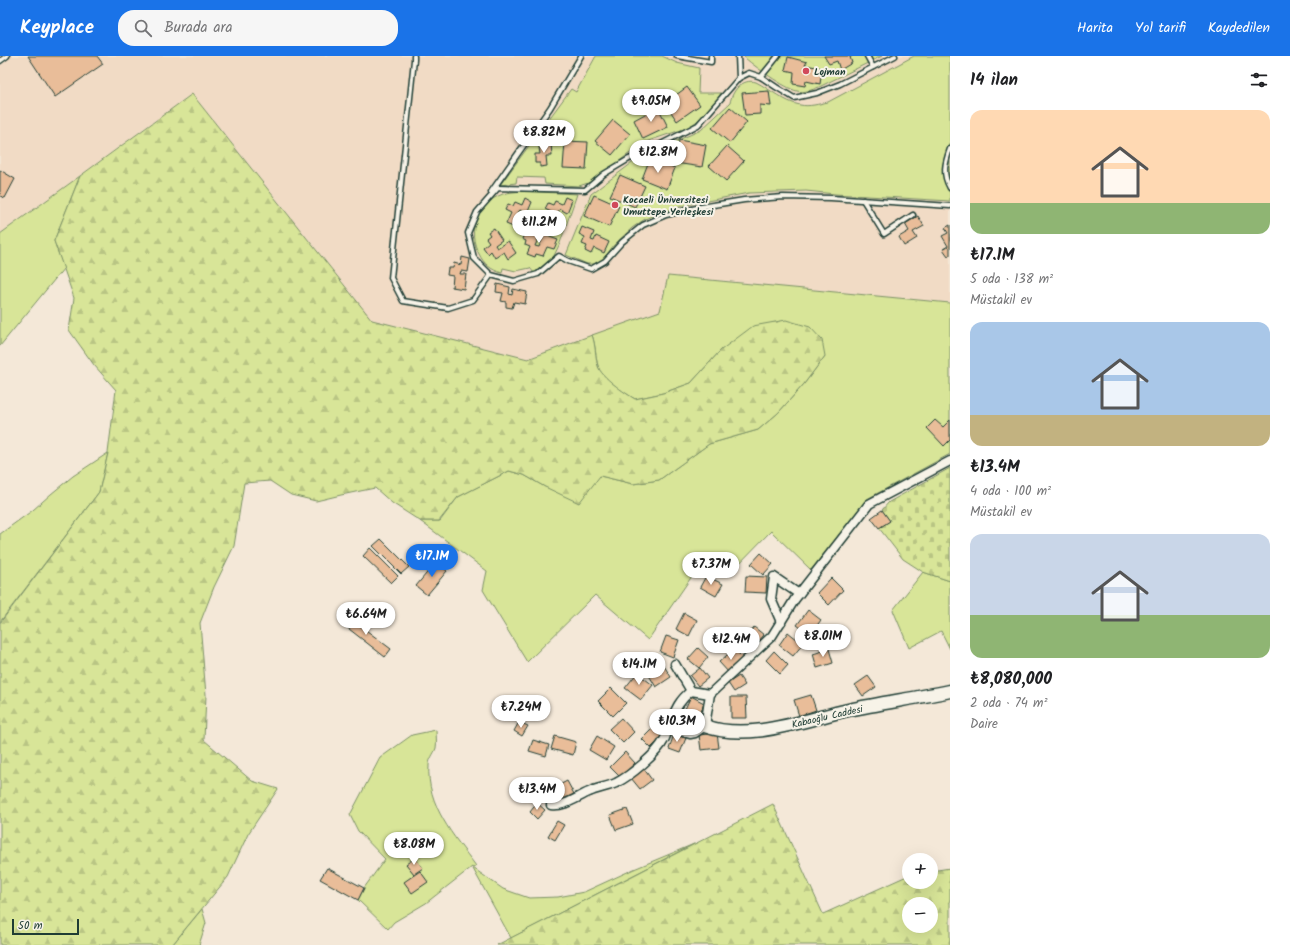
<!DOCTYPE html>
<html lang="tr">
<meta charset="utf-8">
<style>
:root{--surface:#fff;--page:#f6f6f6;--text:#202124;--muted:#757577;--accent:#1a73e8}
body{margin:0;font-family:Kalam,sans-serif;background:var(--page);color:var(--text);height:100vh;display:flex;flex-direction:column;font-size:15px;white-space:nowrap}
*{box-sizing:border-box;margin:0}
p{font-size:13px;color:var(--muted)}
.icon{flex:none;width:22px;height:22px;fill:none;stroke:currentColor;stroke-width:2;stroke-linecap:round;stroke-linejoin:round}
.map{position:relative;flex:1;overflow:hidden}
.details{display:flex;flex-direction:column;background:var(--surface);width:340px}
.details>*{flex:none}
.controls{position:absolute;left:902px;top:797px;display:grid;gap:8px}
.controls a{display:grid;place-items:center;width:36px;height:36px;border-radius:50%;background:var(--surface);box-shadow:0 4px 16px #0002;font-size:20px}
.scale{position:absolute;left:12px;bottom:10px;width:67px;box-sizing:border-box;padding-left:4px;border:2px solid #1f3d34;border-top:0;font-size:11px;line-height:14px;white-space:nowrap;color:#1f3d34;-webkit-text-stroke:3px #f7f3e8;paint-order:stroke}
.price{position:absolute;translate:-50% -34px;padding:0 9px;border-radius:14px;background:#fff;color:#222;font-size:13px;line-height:26px;filter:drop-shadow(0 1px 2px #0008)}
.price::after{content:'';position:absolute;left:50%;top:24px;width:12px;height:9px;margin-left:-6px;background:inherit;clip-path:polygon(0 0,100% 0,50% 100%)}
.price.on{background:var(--accent);color:#fff}
ul{padding:0;list-style:none}
li{display:grid;align-content:center;gap:8px;height:212px;padding:0 20px}
li span{display:grid;place-items:center;height:124px;border-radius:12px;color:#555}
li>.icon{margin-inline-start:auto}
span .icon{width:72px;height:72px;fill:#fffc;stroke-width:1}
li b{font-size:17px}
h2{display:flex;justify-content:space-between;align-items:center;height:48px;padding:0 20px;font-size:17px}
header{display:flex;align-items:center;gap:24px;box-sizing:border-box;height:56px;padding:0 20px;background:var(--accent);color:#fff}
header strong{font-size:19px}
nav{display:flex;gap:22px;margin-inline-start:auto;font-size:14px}
.search{width:280px;height:36px;background:var(--page);display:flex;align-items:center;gap:10px;box-sizing:border-box;padding:0 14px;border-radius:16px;color:var(--muted);font-size:15px}
main{display:flex;flex:1;min-height:0}
.map>svg:first-child{display:block}
.built{fill:#f1dbc5}
.green{fill:#d8e598;stroke:#7c9166}
.forest{fill:url(#forest-firs);stroke:#7c9166;fill-rule:evenodd}
.cemetery{fill:url(#cemetery-stones);stroke:#7c9166}
.building{fill:#e9bd99;stroke:#1f3d34}
.lines{fill:none;stroke-linecap:round;stroke-linejoin:round}
.lane-casing{stroke:#1f3d34;stroke-width:7}
.street-casing{stroke:#1f3d34;stroke-width:11}
.secondary-casing{stroke:#1f3d34;stroke-width:15}
.lane{stroke:#f7f3e8;stroke-width:4}
.street{stroke:#f7f3e8;stroke-width:8}
.secondary{stroke:#f7f3e8;stroke-width:12}
.poi-dot{fill:#d1495b;stroke:#f7f3e8;stroke-width:1.5}
.labels{text-anchor:middle;stroke-width:4;stroke-linejoin:round;paint-order:stroke}
.poi-label{font-size:10px;font-weight:bold;fill:#1f3d34;stroke:#f7f3e8;text-anchor:start}
.street-label{font-size:10px;fill:#1f3d34;stroke:#f7f3e8}
</style>
<header>
<strong>Keyplace</strong>
<div class="search"><svg class="icon" aria-label="search" viewBox="0 0 24 24"><circle cx="10" cy="10" r="6"/><path d="M15 15l6 6"/></svg>Burada ara</div>
<nav><a>Harita</a><a>Yol tarifi</a><a>Kaydedilen</a></nav>
</header>
<main>
<div class="map">
<svg width="950" height="889" viewBox="0 0 950 889">
<defs>
<pattern id="forest-firs" width="22" height="20" patternUnits="userSpaceOnUse"><rect width="22" height="20" fill="#d8e598"/><path d="M5 1l3.5 6h-7zM16 11l3.5 6h-7z" fill="#b9c584"/></pattern>
<pattern id="cemetery-stones" width="16" height="16" patternUnits="userSpaceOnUse"><rect width="16" height="16" fill="#d8e598"/><path d="M2 7V4a2 2 0 0 1 4 0v3zM10 15v-3a2 2 0 0 1 4 0v3z" fill="#b9c584"/></pattern>
</defs>
<rect width="100%" height="100%" fill="#f4e8d8"/>
<filter id="ink" filterUnits="userSpaceOnUse"><feTurbulence type="fractalNoise" baseFrequency=".025" numOctaves="2"/><feDisplacementMap in="SourceGraphic" scale="8" xChannelSelector="R" yChannelSelector="G"/><feConvolveMatrix kernelMatrix="1 2 1 2 8 2 1 2 1" color-interpolation-filters="sRGB"/></filter>
<g filter="url(#ink)">
<path class="built" d="M0,0H950V247L669,220L661,255L528,303L372,264L192,38L0,178Z"/>
<g class="green">
<path d="M596,0H662L677,7L699,12L698,37H721L710,54L696,66L687,72L645,86L591,126L579,130L545,128L544,122L517,121L516,127L500,129L571,33L576,36Z"/>
<path d="M743,0H882L819,31C812,34 804,37 797,35C786,33 752,9 743,0Z"/>
<path d="M914,0H950V145L835,138L806,135L749,137L686,149L659,157L645,163L632,172L614,189L604,202L596,208H587L566,199L591,138L640,101L701,74L730,47C732,35 742,22 756,26C770,33 784,46 800,49C809,51 819,48 828,46Z"/>
<path d="M80,120L54,185L64,212L0,290V178Z"/>
<path d="M521,135L577,138L560,187L553,202L534,217L530,212L516,215L503,212L502,217C491,214 484,208 479,198C466,175 477,147 503,138C509,136 515,136 521,135Z"/>
<path d="M668,220L950,247V398L867,443L811,514L771,475L732,515L699,510L648,584L595,539L527,606L483,534L487,515L420,465H440L458,441L509,415L524,419L545,431L600,420L633,428L659,424L709,388L758,374L778,357L804,328L825,300L721,294L691,327L663,337L635,343C625,337 601,322 598,310C595,300 596,290 592,279L660,255Z"/>
<path d="M108,397L99,436L0,566V478L33,454L51,438L73,420Z"/>
<path d="M923,516L950,525V593L941,575L909,592L893,554Z"/>
<path d="M436,674C436,680 437,686 436,692C434,698 429,703 429,709C426,749 454,780 476,810L473,812L503,833L529,842L558,841L584,836L634,813L694,788L511,882L472,811L426,847L394,866L388,873L358,844L364,832L385,803L358,775L350,759L380,702L412,679Z"/>
<path d="M202,853L206,867L199,889H172Z"/>
</g>
<g class="forest">
<path d="M192,38L372,264L528,303L592,279C596,290 595,300 598,310C601,321 625,337 635,343L663,337L691,327L721,294L753,270L786,264L810,271L822,284L825,300L804,328L778,357L758,374L709,388L659,424L633,428L600,420L579,447L545,431L524,419L509,415L458,441L439,465H420L392,447L375,432L341,439L316,445L291,439L270,425L244,427L234,490L214,531L200,567L206,639L204,684L252,725L278,733L248,778L228,821L172,889H0V567L99,436L108,397L116,334L94,309L69,274L74,242L54,185L80,120Z"/>
<path d="M773,748L823,858L909,819V826H931V815L950,812V889H497ZM909,848H931V870H909Z"/>
</g>
<path class="cemetery" d="M950,412V525L923,516L903,503L879,472L890,465L882,454L889,446Z"/>
<g class="building">
<path d="M28,0H97L103,8L55,41Z"/>
<path d="M824,0H852L850,1L852,7L840,14L837,5L829,8Z"/>
<path d="M788,1L807,6L805,9L822,12L820,28L806,25L805,30L793,28L794,16L785,14Z"/>
<path d="M687,31L700,49L677,65L665,47Z"/>
<path d="M769,35L771,50L760,49V58L745,59L742,37Z"/>
<path d="M658,51L668,71L643,83L634,64Z"/>
<path d="M730,51L747,66L730,87L712,72Z"/>
<path d="M613,64L630,78L612,99L595,85Z"/>
<path d="M679,84L706,89L702,111L675,107Z"/>
<path d="M565,85L588,86L586,113L563,112Z"/>
<path d="M543,86H551L552,100H546L547,110L540,111V107H535V98H540L539,91H543Z"/>
<path d="M727,90L744,105L726,125L709,110Z"/>
<path d="M650,102L675,112L667,133L642,123Z"/>
<path d="M0,114L15,123L5,142L0,140Z"/>
<path d="M620,119L645,130L635,151L610,140Z"/>
<path d="M594,139L619,150L609,171L584,160Z"/>
<path d="M565,141L572,144L567,157L560,153L558,156L563,159L557,172L546,167L551,156L545,153L548,147L553,149L555,145L562,148Z"/>
<path d="M525,142L532,146L527,158L520,154L518,157L523,160L518,173L506,168L511,157L505,154L508,148L513,150L515,146L522,149Z"/>
<path d="M918,160L924,170L913,176L917,182L904,190L899,181L909,175L905,168Z"/>
<path d="M950,169V199L948,200L943,193L948,190L942,180L948,177L945,172Z"/>
<path d="M582,171L594,176L591,184L594,185L596,180L609,186L604,197L594,192L591,198L585,195L587,190L582,188L585,181L579,178Z"/>
<path d="M494,172L502,184L495,189L497,192L508,185L516,197L508,203L504,196L495,202L491,195L488,198L483,191L489,186L486,182L490,179L488,176Z"/>
<path d="M525,176L539,181L535,190L539,191L544,179L558,184L554,193L547,191L543,200L536,198L535,201L527,198L530,191L525,189L526,185L522,183Z"/>
<path d="M462,201L470,203L468,216L461,215L460,218H466L464,233L452,231L453,220L447,219L448,212H453L454,207L461,209Z"/>
<path d="M497,228L510,231L509,238L512,239L513,233L527,236L525,248L514,246L512,252L506,251V246L501,245L503,237L496,236Z"/>
<path d="M935,364L943,371L950,364V384L944,390L927,372Z"/>
<path d="M882,454L890,465L879,472L871,462Z"/>
<path d="M381,483L409,511L401,518L373,490Z"/>
<path d="M370,492L398,520L391,527L363,500Z"/>
<path d="M761,497L773,508L763,519L751,508Z"/>
<path d="M436,506L447,515L427,539L416,530Z"/>
<path d="M706,520L723,528L716,540L700,531Z"/>
<path d="M746,520L767,521L766,537L745,536Z"/>
<path d="M831,522L843,534L829,549L817,537Z"/>
<path d="M808,554L821,564L810,579L797,569Z"/>
<path d="M684,557L697,564L689,580L676,573Z"/>
<path d="M346,559L391,593L385,601L340,566Z"/>
<path d="M754,571L764,579L754,591L744,583Z"/>
<path d="M788,576L803,588L793,600L779,589Z"/>
<path d="M666,580L679,584L673,601L660,596Z"/>
<path d="M698,592L708,601L699,612L688,603Z"/>
<path d="M734,593L744,603L729,617L719,606Z"/>
<path d="M829,593L833,607L817,612L813,598Z"/>
<path d="M774,595L788,609L780,618L766,604Z"/>
<path d="M659,602L671,621L656,631L644,611Z"/>
<path d="M700,612L708,622L698,630L690,620Z"/>
<path d="M637,617L653,629L641,644L625,632Z"/>
<path d="M739,620L745,629L734,636L728,627Z"/>
<path d="M868,620L876,631L863,640L855,629Z"/>
<path d="M611,632L626,647L613,660L598,645Z"/>
<path d="M811,639L816,654L799,660L794,644Z"/>
<path d="M691,640L704,647L700,659L685,653Z"/>
<path d="M731,641H746L747,662H731Z"/>
<path d="M685,653L700,659L695,673L680,667Z"/>
<path d="M621,662L634,676L623,687L609,673Z"/>
<path d="M519,666L528,670L522,680L514,675Z"/>
<path d="M654,671L663,680L651,692L642,683Z"/>
<path d="M717,677L719,692L701,694L699,679Z"/>
<path d="M674,678L686,682L680,697L669,693Z"/>
<path d="M555,680L576,686L573,699L551,693Z"/>
<path d="M597,680L614,691L606,704L589,694Z"/>
<path d="M533,684L549,689L546,700L529,695Z"/>
<path d="M625,696L635,707L620,721L610,711Z"/>
<path d="M644,713L652,724L640,733L631,722Z"/>
<path d="M567,725L574,738L560,746L552,733Z"/>
<path d="M537,747L545,754L537,763L530,756Z"/>
<path d="M627,753L633,768L616,774L610,759Z"/>
<path d="M557,765L564,769L555,784L548,780Z"/>
<path d="M415,802L423,812L414,818L406,808Z"/>
<path d="M327,812L364,832L358,844L320,823Z"/>
<path d="M420,815L428,826L412,837L404,826Z"/>
</g>
<g class="lines">
<g class="lane-casing">
<g id="lane">
<path d="M414,0V4L391,222L403,245L448,252L473,244L491,219"/>
<path d="M677,0L711,6V0"/>
<path d="M738,0L739,22"/>
<path d="M867,0L873,11"/>
<path d="M895,0L840,28L817,37L794,42L776,31L761,21L749,17L739,22L698,69L653,92L629,103L604,118L585,134L498,132L477,156L468,177L474,202L491,219L514,225L538,218L559,200L568,205L591,213L605,205L622,186L643,169L666,159L701,151L744,144L783,141L831,142L950,150"/>
<path d="M0,5L7,0"/>
<path d="M761,21L778,0"/>
<path d="M950,93C945,107 942,118 950,132"/>
<path d="M491,136L550,52L581,0"/>
<path d="M863,144L884,178L913,159"/>
</g>
</g>
<g class="street-casing">
<g id="street">
<path d="M781,566L771,543L774,521L799,538"/>
<path d="M675,608L691,635"/>
<path d="M668,672C675,656 677,646 691,635L710,638"/>
<path d="M551,749C565,751 577,741 589,736C597,732 607,731 616,727C630,720 657,698 664,684C666,681 667,676 668,672L690,678L695,677L705,670L710,638L772,580L795,543L869,448L950,405"/>
</g>
</g>
<g class="secondary-casing">
<path id="secondary" d="M705,670C749,686 804,664 848,654C882,647 916,642 950,635"/>
</g>
<use href="#lane" class="lane"/>
<use href="#street" class="street"/>
<use href="#secondary" class="secondary"/>
</g>
</g>
<g class="poi-dot">
<circle cx="806" cy="15" r="4"/>
<circle cx="615" cy="149" r="4"/>
</g>
<g class="labels">
<g class="poi-label">
<text x="814" y="19">Lojman</text>
<text x="623" y="147">Kocaeli Üniversitesi<tspan x="623" dy="12">Umuttepe Yerleşkesi</tspan></text>
</g>
<g class="street-label">
<text transform="translate(827 660) rotate(-13)" y="4">Kabaoğlu Caddesi</text>
</g>
</g>
</svg>
<div class="controls">
<a>+</a>
<a>−</a>
</div>
<div class="scale">50 m</div>
<b class="price" style="left:651px;top:67px">₺9.05M</b>
<b class="price" style="left:544px;top:98px">₺8.82M</b>
<b class="price" style="left:658px;top:118px">₺12.8M</b>
<b class="price" style="left:539px;top:188px">₺11.2M</b>
<b class="price on" style="left:432px;top:522px">₺17.1M</b>
<b class="price" style="left:711px;top:530px">₺7.37M</b>
<b class="price" style="left:366px;top:580px">₺6.64M</b>
<b class="price" style="left:823px;top:602px">₺8.01M</b>
<b class="price" style="left:731px;top:605px">₺12.4M</b>
<b class="price" style="left:639px;top:630px">₺14.1M</b>
<b class="price" style="left:521px;top:673px">₺7.24M</b>
<b class="price" style="left:677px;top:687px">₺10.3M</b>
<b class="price" style="left:537px;top:755px">₺13.4M</b>
<b class="price" style="left:414px;top:810px">₺8.08M</b>
</div>
<section class="details">
<h2>14 ilan<svg class="icon" aria-label="filters" viewBox="0 0 24 24"><path d="M4 7h16M4 17h16"/><circle cx="9" cy="7" r="2"/><circle cx="15" cy="17" r="2"/></svg></h2>
<ul>
<li><span style="background:linear-gradient(#ffd9b3 75%,#8fb573 0)"><svg class="icon" aria-label="home" viewBox="0 0 24 24"><path d="M3 11l9-7 9 7M6 9v11h12V9"/></svg></span><div><b>₺17.1M</b><p>5 oda · 138 m²</p><p>Müstakil ev</p></div></li>
<li><span style="background:linear-gradient(#a9c7e8 75%,#c2b280 0)"><svg class="icon" aria-label="home" viewBox="0 0 24 24"><path d="M3 11l9-7 9 7M6 9v11h12V9"/></svg></span><div><b>₺13.4M</b><p>4 oda · 100 m²</p><p>Müstakil ev</p></div></li>
<li><span style="background:linear-gradient(#c9d6e8 65%,#8fb573 0)"><svg class="icon" aria-label="home" viewBox="0 0 24 24"><path d="M3 11l9-7 9 7M6 9v11h12V9"/></svg></span><div><b>₺8,080,000</b><p>2 oda · 74 m²</p><p>Daire</p></div></li>
</ul>
</section>
</main>
